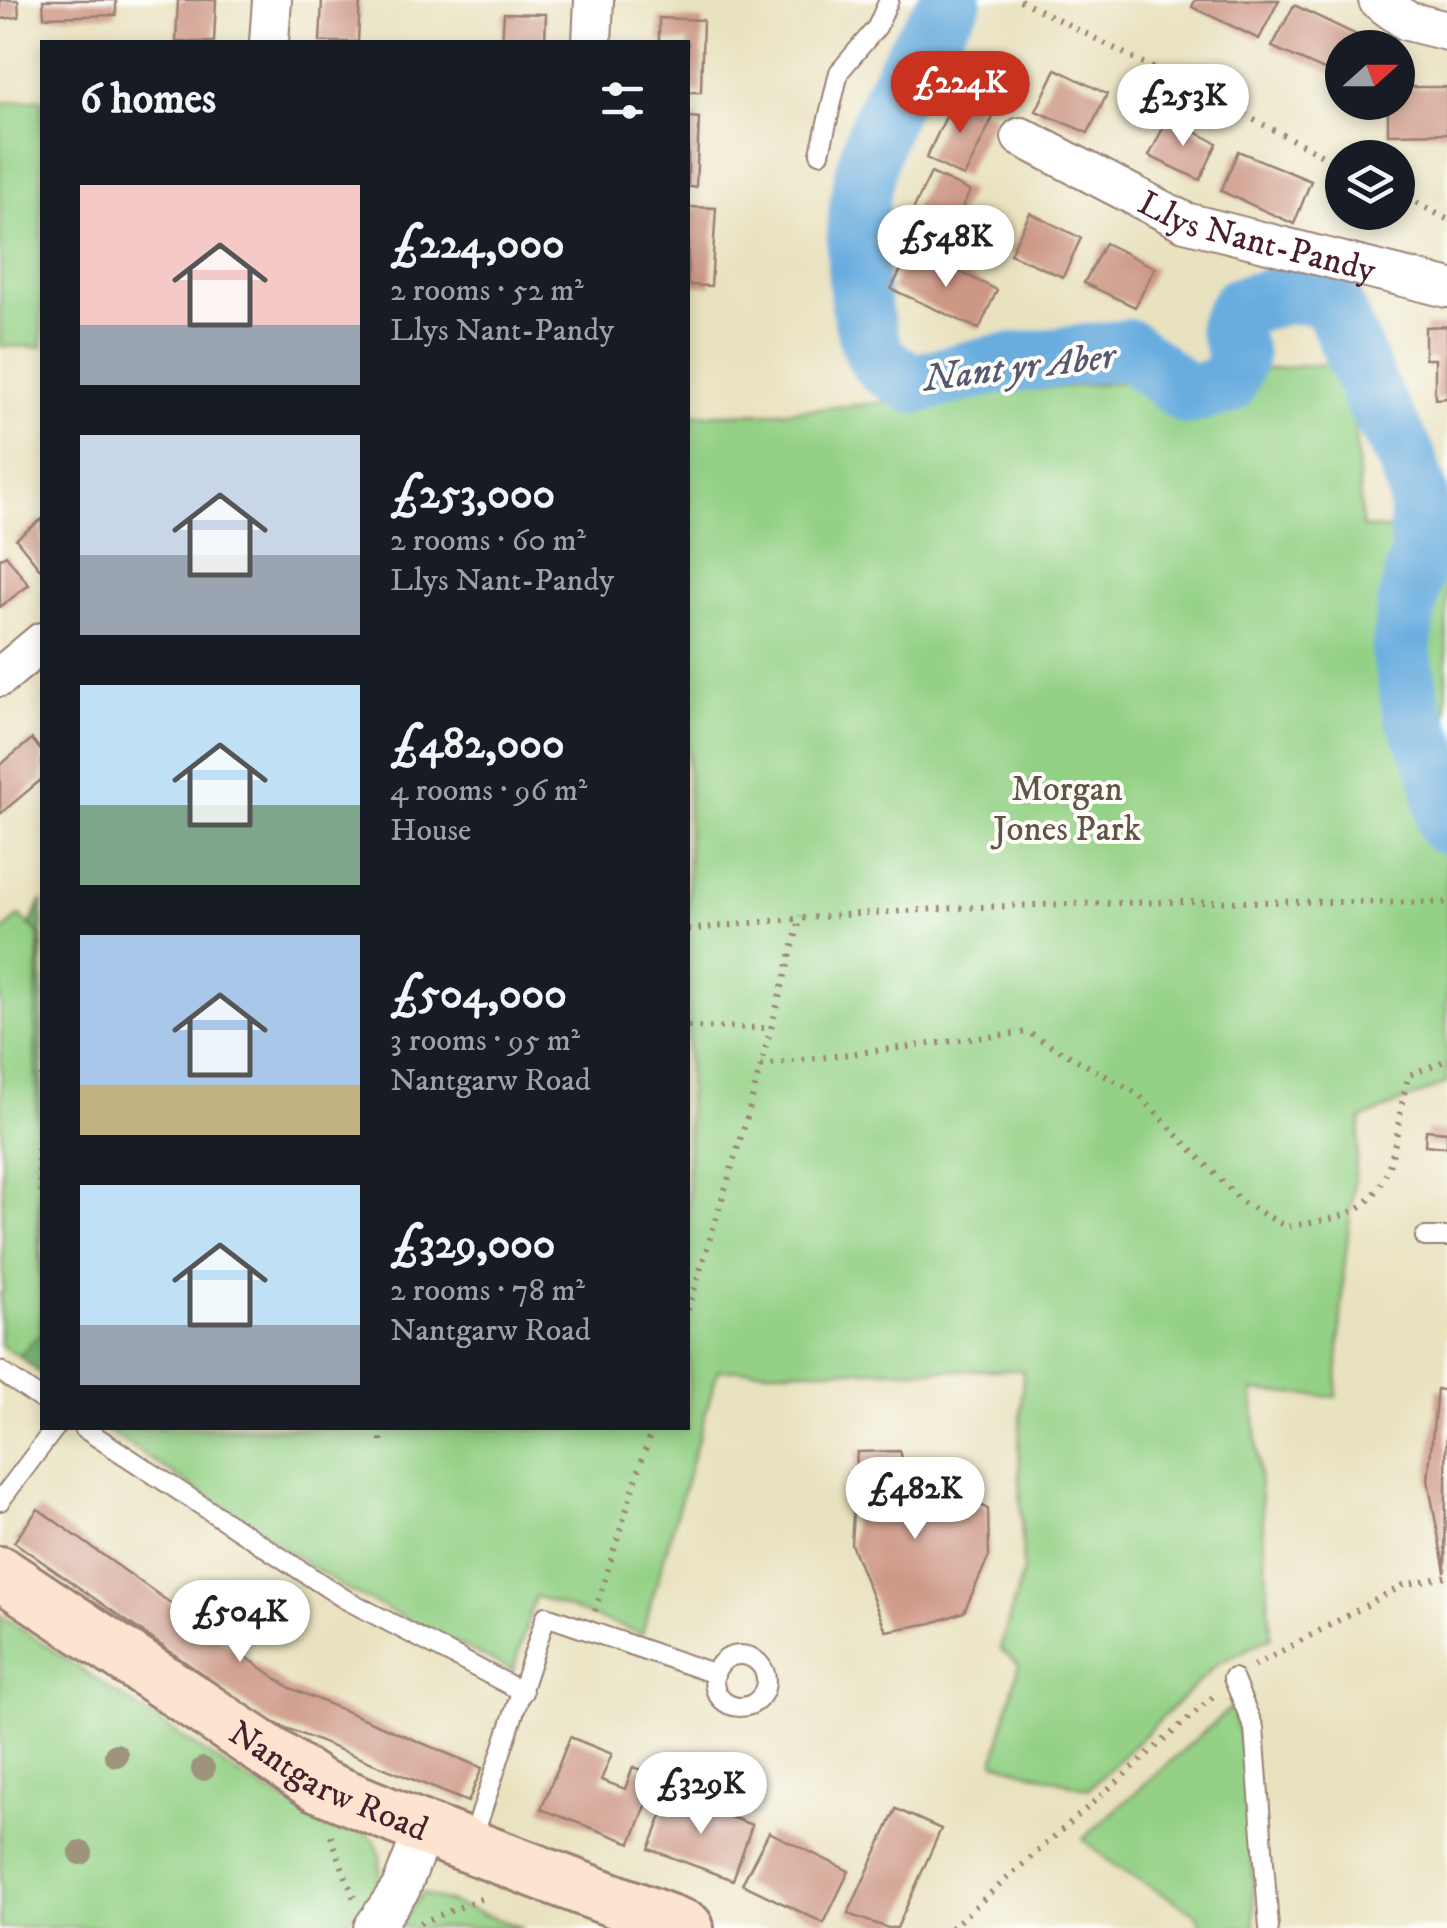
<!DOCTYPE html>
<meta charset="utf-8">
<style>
:root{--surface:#171b24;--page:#20242c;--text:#f1f3f6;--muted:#9ea1a6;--accent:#c8321e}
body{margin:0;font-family:"IM FELL DW Pica",serif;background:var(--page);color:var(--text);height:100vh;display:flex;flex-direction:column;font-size:38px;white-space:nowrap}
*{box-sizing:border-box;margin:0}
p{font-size:32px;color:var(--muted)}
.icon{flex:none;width:55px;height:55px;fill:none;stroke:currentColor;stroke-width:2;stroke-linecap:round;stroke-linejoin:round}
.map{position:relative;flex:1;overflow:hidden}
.details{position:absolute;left:40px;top:40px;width:650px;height:1390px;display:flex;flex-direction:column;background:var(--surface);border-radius:0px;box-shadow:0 5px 15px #0003}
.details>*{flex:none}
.needle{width:65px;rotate:69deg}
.fabs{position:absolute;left:1325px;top:30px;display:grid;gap:20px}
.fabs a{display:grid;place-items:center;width:90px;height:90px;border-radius:50%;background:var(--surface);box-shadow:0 5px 15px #0003;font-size:50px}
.price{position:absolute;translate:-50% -85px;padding:0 22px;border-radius:35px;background:#fff;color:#222;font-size:32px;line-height:65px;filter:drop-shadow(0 2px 5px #0008)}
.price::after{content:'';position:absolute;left:50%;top:60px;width:30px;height:22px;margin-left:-15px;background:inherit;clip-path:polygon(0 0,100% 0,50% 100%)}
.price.selected{background:var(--accent);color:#fff}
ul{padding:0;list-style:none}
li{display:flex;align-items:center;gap:30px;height:250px;padding:0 40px}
li span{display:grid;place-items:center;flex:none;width:280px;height:200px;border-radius:0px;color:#555}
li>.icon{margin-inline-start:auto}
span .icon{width:120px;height:120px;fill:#fffc;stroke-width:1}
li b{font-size:42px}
h2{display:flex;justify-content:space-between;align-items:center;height:120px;padding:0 40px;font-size:42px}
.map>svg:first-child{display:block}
.green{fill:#94d186;stroke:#6f7858;stroke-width:2.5}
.forest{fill:#77b373;stroke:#60694f;stroke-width:2.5}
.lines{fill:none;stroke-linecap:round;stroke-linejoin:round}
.river{stroke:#69addf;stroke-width:60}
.building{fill:#cd9785}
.service-casing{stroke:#9a8075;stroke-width:22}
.minor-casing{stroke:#9a8075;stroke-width:42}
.secondary-casing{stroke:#9a8075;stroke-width:58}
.path{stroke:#9a8075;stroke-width:6;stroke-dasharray:2.5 8;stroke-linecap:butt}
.service{stroke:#fff;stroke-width:18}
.minor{stroke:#fff;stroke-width:38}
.secondary{stroke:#fde4d0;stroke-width:52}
.tree{fill:#9e947c}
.labels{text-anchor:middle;stroke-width:8;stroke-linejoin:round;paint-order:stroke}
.street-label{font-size:35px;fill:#4a1f2b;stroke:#fdfcf7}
.park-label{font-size:35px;fill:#605446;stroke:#fdfcf7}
.water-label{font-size:38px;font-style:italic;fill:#565873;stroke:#fdfcf7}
</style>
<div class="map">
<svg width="1447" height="1928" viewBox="0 0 1447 1928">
<rect width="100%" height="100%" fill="#fdfcf7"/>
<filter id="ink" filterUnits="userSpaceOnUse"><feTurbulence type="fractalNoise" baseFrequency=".01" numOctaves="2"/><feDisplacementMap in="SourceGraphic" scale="20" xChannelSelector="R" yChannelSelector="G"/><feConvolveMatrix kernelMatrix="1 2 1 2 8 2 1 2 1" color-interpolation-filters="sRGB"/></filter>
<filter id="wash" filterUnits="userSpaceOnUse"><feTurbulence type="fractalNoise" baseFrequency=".0048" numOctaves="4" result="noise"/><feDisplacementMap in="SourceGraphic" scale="40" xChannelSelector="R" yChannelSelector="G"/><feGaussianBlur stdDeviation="2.25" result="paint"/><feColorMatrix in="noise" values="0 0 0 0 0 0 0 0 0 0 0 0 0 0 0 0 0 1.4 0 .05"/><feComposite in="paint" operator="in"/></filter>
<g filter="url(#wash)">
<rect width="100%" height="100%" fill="#e9e2bf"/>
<g class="green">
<path d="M42,99V347L0,346V103Z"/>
<path d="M1350,362L1362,527L1447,534V1083L1361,1119L1344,1270L1336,1397L1253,1391L1271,1637L1216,1665L1089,1789L994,1762L1019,1664L1000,1649L1023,1571L1019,1449L1023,1370H718L642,1634L535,1596L513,1671L344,1588L104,1428H688V415L767,413Z"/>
<path d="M20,916L40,935L35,1021L41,1334L19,1356L0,1345V1293L3,1292L0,933Z"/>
<path d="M0,1615L240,1776L320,1820L345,1821L374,1839L380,1854V1876L364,1906L337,1928H0Z"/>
<path d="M1233,1706L1249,1787L1255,1928H1203L1195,1913L1114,1865L1083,1839Z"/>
<path d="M422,1893L523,1928H398Z"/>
</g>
<path class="forest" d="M42,900V1375L19,1356L41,1333L35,1021L40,935L30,925Z"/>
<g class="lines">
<path class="river" d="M952,0C885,92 846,176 859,292C861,310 869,352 882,364C890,372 905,378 915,384L994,365L1128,349L1188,395L1226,385L1238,356L1228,327L1239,307C1275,297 1296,287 1332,302L1373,398L1406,457L1418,495L1420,551L1406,609L1401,652L1413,713L1439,769L1447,825"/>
</g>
<g id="blocks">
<g class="building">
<path d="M0,0H18L19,17L0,19Z"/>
<path d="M43,0H116V15L44,17Z"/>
<path d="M178,0H216L214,42H176Z"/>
<path d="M322,0H360L358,42H320Z"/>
<path d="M1195,0H1279L1259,39L1192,7Z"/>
<path d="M1294,5L1359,36L1354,48H1342L1340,77L1272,47Z"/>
<path d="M504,13L546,14L545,42H502Z"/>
<path d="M659,18L703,20L701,92H688V42H659Z"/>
<path d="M1056,69L1107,94L1088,133L1036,111Z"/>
<path d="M1398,87H1447V133L1388,134V102H1398Z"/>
<path d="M956,96L994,115L964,177L926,158Z"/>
<path d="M688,117L699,118L696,187H688Z"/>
<path d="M1168,118L1217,143L1200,180L1149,156Z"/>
<path d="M1238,151L1311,181L1294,224L1221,191Z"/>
<path d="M931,173L970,191L945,243L927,235L924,241L911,245L895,237L904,219L908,220Z"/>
<path d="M688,207L716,208L711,286L688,285Z"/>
<path d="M1030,213L1081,238L1063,277L1010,254Z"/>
<path d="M1105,243L1155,268L1135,307L1084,283Z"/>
<path d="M925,255L997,290L979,329L891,289L906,260L918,266Z"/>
<path d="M1447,326V398L1435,399V359H1425V327Z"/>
<path d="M42,519V567L40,569L16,539Z"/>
<path d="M6,555L29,585L0,607V559Z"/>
<path d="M32,739L42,752V779L0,814V765Z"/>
<path d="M1426,1130L1447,1132V1147L1425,1145Z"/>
<path d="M1437,1389L1447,1391L1445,1572L1428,1480Z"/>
<path d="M900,1451L905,1469L988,1509L989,1556L964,1612L932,1623L886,1631L851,1544L857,1452Z"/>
<path d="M38,1509L290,1688L482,1768L468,1802L269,1721L14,1542Z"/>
<path d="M570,1737L612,1754L601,1780L625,1789L633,1767L658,1776L631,1843L541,1809Z"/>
<path d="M670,1795L752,1825L733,1880L649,1849Z"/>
<path d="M896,1809L941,1829L897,1928H888L848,1914Z"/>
<path d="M769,1832L849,1871L824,1923L742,1884Z"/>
</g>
</g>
</g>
<g filter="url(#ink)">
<use href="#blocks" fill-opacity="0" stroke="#9a8075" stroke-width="2.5"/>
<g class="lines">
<g class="service-casing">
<g id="service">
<path d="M820,153L839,72L877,27L889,0"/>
<path d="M1425,1237H1447"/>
<path d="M0,1371L42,1400"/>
<path d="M83,1428L343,1598L523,1692"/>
<path d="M0,1501L55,1428"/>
<circle cx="740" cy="1681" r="26"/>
<path d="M1233,1678L1254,1728L1269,1928"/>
<path d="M472,1841L546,1616L715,1674"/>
</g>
</g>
<g class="minor-casing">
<g id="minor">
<path d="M1378,0L1407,21L1447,31"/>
<path d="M269,42L272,0"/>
<path d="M592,42L594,0"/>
<path id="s1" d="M1021,137L1185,222L1447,288"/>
<path d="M0,677L42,642"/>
<path d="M373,1928L401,1888L424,1829"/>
</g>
</g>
<g class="secondary-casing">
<g id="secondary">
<path id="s2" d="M0,1573L318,1785L424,1829L687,1928"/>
</g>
</g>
<g class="path">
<path d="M1020,0L1342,165"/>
<path d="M1398,193L1447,219"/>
<path d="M688,930C939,900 1194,900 1447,903"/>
<path d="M688,1027L771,1028"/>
<path d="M761,1065L1027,1032L1138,1094L1242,1202L1287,1227C1307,1223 1331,1221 1349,1213C1402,1190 1393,1121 1409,1075L1447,1060"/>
<path d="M42,1075L38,1158L42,1201"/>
<path d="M688,1310L746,1121L801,916"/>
<path d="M381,1428V1449"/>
<path d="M595,1611L652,1428"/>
<path d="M1254,1666L1404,1585L1447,1576"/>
<path d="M331,1836L354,1899"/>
<path d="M420,1923L488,1896"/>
<path d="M951,1928L1216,1694"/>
</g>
<use href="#service" class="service"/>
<use href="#minor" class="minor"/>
<use href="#secondary" class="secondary"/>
</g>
<g class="tree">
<circle cx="116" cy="1755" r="12"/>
<circle cx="203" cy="1769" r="12"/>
<circle cx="81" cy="1853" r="12"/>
</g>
</g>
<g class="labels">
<g class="street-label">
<text dy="12" stroke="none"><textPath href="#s1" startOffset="258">Llys Nant-Pandy</textPath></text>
<text dy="12" stroke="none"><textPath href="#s2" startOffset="390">Nantgarw Road</textPath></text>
</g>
<g class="park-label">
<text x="1067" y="800">Morgan<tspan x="1067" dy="40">Jones Park</tspan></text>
</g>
<g class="water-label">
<text transform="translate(1019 366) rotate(-7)" y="13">Nant yr Aber</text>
</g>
</g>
</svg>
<div class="fabs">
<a><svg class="needle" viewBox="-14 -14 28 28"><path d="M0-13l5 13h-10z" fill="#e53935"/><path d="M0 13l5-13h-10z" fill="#9ea1a6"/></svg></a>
<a><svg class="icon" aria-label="layers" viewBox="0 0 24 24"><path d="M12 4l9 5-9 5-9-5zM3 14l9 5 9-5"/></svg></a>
</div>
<b class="price selected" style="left:960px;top:136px">£224K</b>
<b class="price" style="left:1183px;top:149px">£253K</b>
<b class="price" style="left:946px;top:290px">£548K</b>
<b class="price" style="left:915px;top:1542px">£482K</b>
<b class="price" style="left:240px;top:1665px">£504K</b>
<b class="price" style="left:701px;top:1837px">£329K</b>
<section class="details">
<h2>6 homes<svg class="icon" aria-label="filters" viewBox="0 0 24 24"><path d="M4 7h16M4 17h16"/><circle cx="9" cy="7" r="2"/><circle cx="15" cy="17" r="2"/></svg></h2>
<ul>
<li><span style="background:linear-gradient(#f6c9c9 70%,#9aa5b1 0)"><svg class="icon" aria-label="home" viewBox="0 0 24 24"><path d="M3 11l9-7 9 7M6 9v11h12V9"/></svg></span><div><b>£224,000</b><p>2 rooms · 52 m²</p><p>Llys Nant-Pandy</p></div></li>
<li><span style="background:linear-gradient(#c9d6e8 60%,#9aa5b1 0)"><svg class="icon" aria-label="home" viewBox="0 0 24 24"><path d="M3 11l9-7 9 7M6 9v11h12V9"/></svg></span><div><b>£253,000</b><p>2 rooms · 60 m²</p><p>Llys Nant-Pandy</p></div></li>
<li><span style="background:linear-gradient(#bfe0f5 60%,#7fa58c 0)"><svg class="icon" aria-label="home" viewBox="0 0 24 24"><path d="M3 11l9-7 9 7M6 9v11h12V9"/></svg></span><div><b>£482,000</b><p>4 rooms · 96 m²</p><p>House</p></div></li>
<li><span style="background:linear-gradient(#a9c7e8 75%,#c2b280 0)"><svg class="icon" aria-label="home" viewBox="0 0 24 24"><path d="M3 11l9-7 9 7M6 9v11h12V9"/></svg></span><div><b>£504,000</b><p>3 rooms · 95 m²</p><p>Nantgarw Road</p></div></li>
<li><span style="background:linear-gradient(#bfe0f5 70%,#9aa5b1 0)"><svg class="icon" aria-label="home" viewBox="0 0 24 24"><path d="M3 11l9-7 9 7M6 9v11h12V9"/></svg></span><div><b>£329,000</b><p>2 rooms · 78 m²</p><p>Nantgarw Road</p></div></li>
</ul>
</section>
</div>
